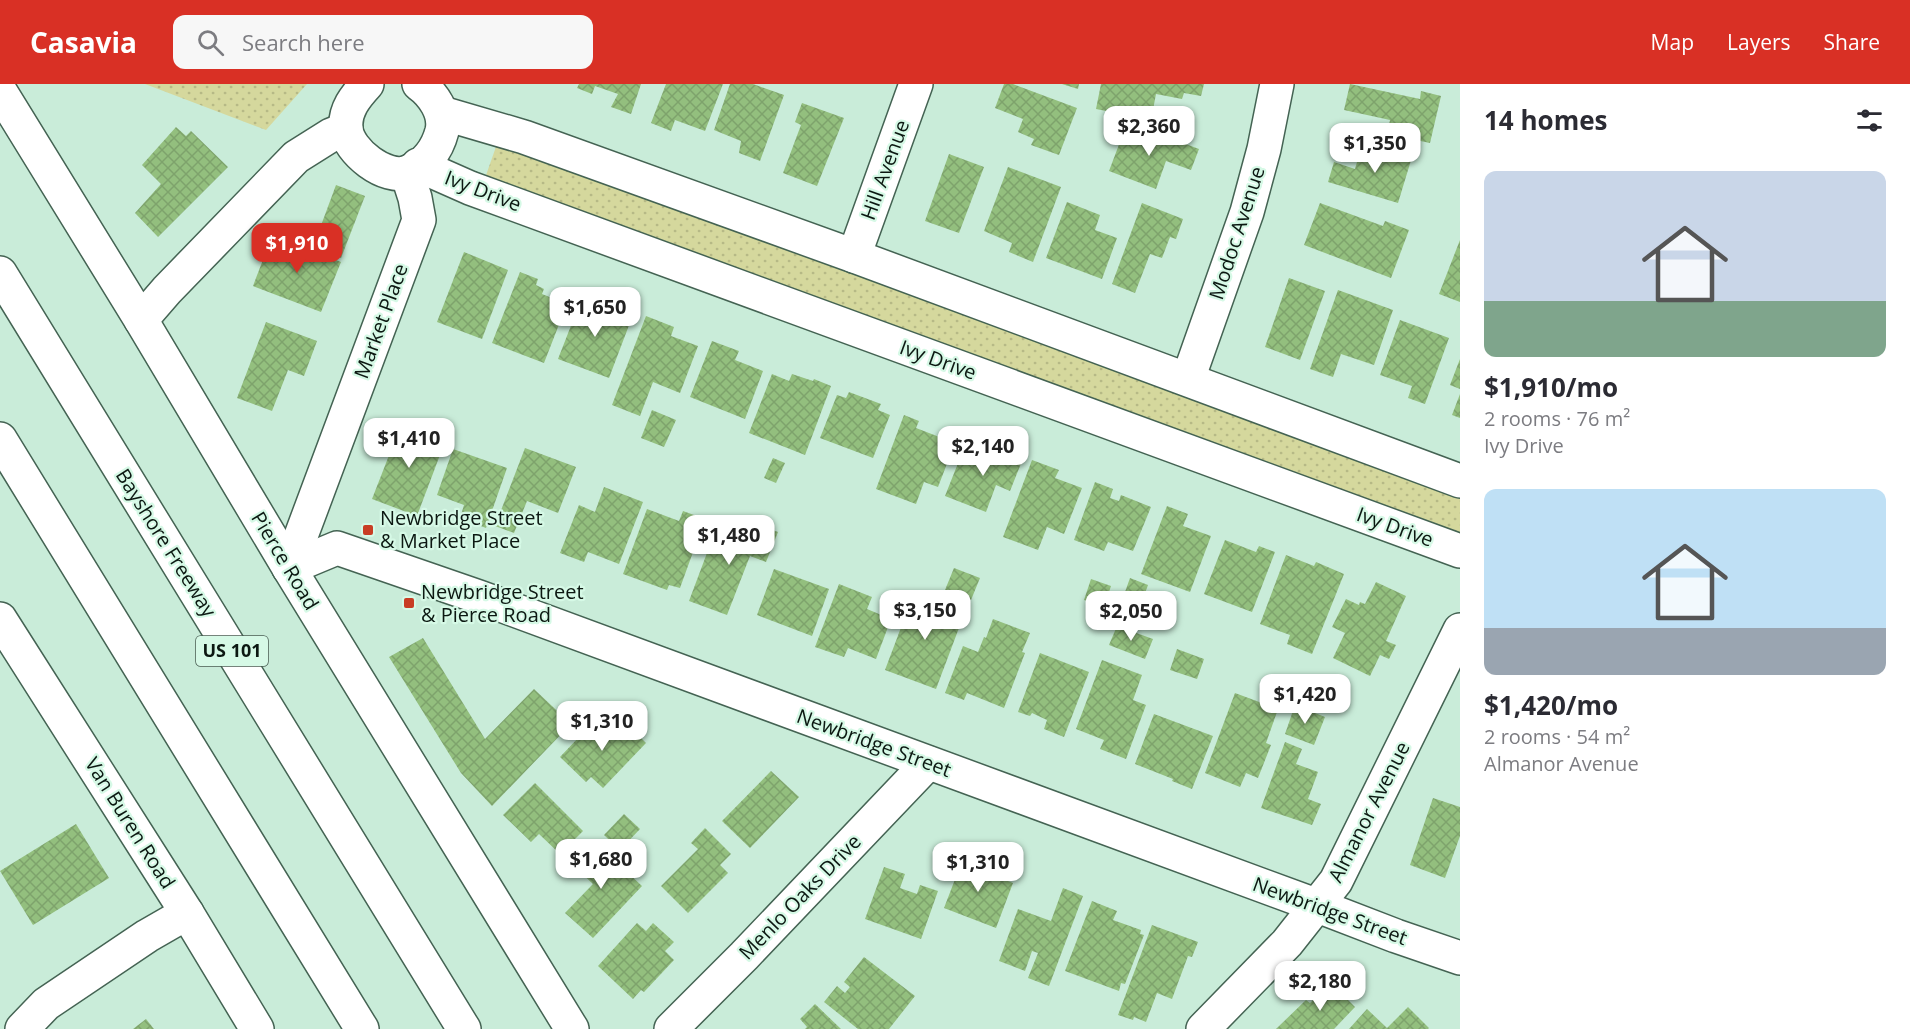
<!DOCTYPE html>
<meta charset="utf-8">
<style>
:root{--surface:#fff;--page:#f7f7f7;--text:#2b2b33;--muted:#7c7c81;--accent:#d93025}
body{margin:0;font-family:"Open Sans",sans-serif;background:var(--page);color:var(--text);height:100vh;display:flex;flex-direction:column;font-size:22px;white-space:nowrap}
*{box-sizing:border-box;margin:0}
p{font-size:20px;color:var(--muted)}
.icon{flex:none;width:33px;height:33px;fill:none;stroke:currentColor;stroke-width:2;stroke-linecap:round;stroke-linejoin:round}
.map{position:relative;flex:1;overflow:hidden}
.drawer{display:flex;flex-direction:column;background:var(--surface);width:450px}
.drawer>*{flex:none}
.price{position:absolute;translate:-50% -51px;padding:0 14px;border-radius:12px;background:#fff;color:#222;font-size:20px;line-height:39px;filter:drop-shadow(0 2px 3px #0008)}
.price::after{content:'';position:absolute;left:50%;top:36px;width:18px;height:14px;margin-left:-9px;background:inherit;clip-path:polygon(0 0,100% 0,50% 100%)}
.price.on{background:var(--accent);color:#fff}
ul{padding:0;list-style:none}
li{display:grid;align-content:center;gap:12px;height:318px;padding:0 24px}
li span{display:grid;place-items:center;height:186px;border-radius:12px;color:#555}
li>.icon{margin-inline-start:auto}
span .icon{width:108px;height:108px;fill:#fffc;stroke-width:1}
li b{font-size:26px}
h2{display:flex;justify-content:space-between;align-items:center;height:72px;padding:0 24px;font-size:26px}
header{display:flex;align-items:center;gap:36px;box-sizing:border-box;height:84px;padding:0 30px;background:var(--accent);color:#fff}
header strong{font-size:28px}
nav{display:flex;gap:33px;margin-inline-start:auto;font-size:21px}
.search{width:420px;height:54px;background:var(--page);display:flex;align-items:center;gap:15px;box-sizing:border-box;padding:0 21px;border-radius:12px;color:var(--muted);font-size:22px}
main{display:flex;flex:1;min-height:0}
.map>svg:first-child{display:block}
.grass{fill:url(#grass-dots)}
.building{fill:url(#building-cross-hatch)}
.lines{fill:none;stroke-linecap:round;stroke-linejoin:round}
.minor-casing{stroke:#446353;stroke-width:36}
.highway-casing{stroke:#446353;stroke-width:36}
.minor{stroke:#fff;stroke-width:33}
.highway{stroke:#fff;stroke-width:33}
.poi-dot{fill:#c83d24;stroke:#d6f9e6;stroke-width:2}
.labels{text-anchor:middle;stroke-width:4.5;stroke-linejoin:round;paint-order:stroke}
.shield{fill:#d6f9e6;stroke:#495c52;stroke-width:1.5}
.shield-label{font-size:18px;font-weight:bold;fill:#0c1812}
.street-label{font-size:20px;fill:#0c1812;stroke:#d6f9e6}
.poi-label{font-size:20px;fill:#0c1812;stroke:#d6f9e6;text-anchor:start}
</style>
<header>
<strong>Casavia</strong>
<div class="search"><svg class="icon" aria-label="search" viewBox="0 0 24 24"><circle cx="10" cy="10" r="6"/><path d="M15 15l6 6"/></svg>Search here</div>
<nav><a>Map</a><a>Layers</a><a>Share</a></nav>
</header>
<main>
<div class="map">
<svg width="1460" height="945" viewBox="0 0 1460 945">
<defs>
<pattern id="grass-dots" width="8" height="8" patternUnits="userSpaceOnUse" patternTransform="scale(1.5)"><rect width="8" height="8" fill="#d5d89d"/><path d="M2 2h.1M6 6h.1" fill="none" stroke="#b6b986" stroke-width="1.8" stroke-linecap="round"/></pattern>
<pattern id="building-cross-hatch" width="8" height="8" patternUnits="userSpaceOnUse" patternTransform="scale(1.5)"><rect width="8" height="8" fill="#93bf7e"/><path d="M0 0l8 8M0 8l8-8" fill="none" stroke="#7ea36c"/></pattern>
</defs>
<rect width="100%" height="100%" fill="#c9ecd9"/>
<g class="grass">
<path d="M145,0H307L266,46Z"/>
<path d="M498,57L1460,411V457L484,97Z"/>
</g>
<g class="building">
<path d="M579,0H641L631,30L611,23L618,10L595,2L592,10L577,4Z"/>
<path d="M666,0H723L705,47L675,36L671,47L651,39Z"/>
<path d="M730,0H753L784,11L760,77L739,69L741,57L714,46Z"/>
<path d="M1004,0H1013L1077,24L1059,71L1031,61L1034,55L1018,48L1023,35L995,24Z"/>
<path d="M1062,0H1079L1078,5Z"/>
<path d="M1101,0H1204L1201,12L1184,9L1182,15L1156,10L1151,36L1096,25Z"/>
<path d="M1350,0L1420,15L1421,7L1441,12L1430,59L1387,50L1390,36L1344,26Z"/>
<path d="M802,19L844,34L817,102L783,89L801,41L795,38Z"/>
<path d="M1126,42L1166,56L1167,53L1199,65L1191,86L1166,77L1156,105L1109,87Z"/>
<path d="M176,43L186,52L191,47L228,83L158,153L135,129L161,100L142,81Z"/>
<path d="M1369,59L1412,73L1398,119L1328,98L1334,78L1355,85L1359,71L1365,73Z"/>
<path d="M949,70L984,83L959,149L925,137Z"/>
<path d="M1008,83L1061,103L1033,178L1009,168L1012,159L984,147Z"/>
<path d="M336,101L365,112L341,174L313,163Z"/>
<path d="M1067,118L1100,131L1095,146L1117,154L1102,195L1046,174Z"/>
<path d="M1142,119L1183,135L1176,155L1170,153L1162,174L1150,170L1135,209L1112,200Z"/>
<path d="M1320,119L1383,142L1385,137L1409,146L1391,194L1304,161Z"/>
<path d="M272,152L341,178L321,228L253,202Z"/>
<path d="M1460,156V218L1439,210Z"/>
<path d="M464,168L508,186L482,255L437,238Z"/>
<path d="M520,188L538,195L536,201L544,205L542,210L567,220L544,279L492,259Z"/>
<path d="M1289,194L1325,207L1300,276L1265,263Z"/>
<path d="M1338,206L1393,226L1374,281L1341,270L1333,293L1310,285Z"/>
<path d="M592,215L622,226L619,231L631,236L609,294L558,275L581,216L589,220Z"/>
<path d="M646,232L674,243L671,252L698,262L680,309L653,298L640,332L612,321Z"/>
<path d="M1400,236L1449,254L1425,320L1408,314L1412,302L1380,291Z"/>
<path d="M266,238L317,257L304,292L288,286L272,327L237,314Z"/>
<path d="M712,257L739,267L735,276L763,287L745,335L690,313Z"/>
<path d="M1460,275V305L1450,301Z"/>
<path d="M772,290L789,297L792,290L813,297L814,295L831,302L805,371L749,349Z"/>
<path d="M849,308L881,320L878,326L890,331L873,374L820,354L837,311L846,314Z"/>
<path d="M1460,310V334L1452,331Z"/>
<path d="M652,326L676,336L664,363L641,354Z"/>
<path d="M904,331L919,337L916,344L955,359L938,403L924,398L916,420L876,405Z"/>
<path d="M402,338L446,355L417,432L372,415Z"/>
<path d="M525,364L576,383L558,429L527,417L514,449L495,442Z"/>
<path d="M964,364L998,377L1003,364L1024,372L1010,407L996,401L986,428L945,412Z"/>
<path d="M453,365L507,384L486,444L460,434L464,421L437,411Z"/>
<path d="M773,374L785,379L776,399L764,394Z"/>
<path d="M1032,376L1059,386L1055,394L1082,404L1064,450L1047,443L1038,466L1003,453Z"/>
<path d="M1095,398L1113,405L1110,414L1119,417L1121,411L1151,423L1133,467L1108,458L1104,467L1074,456Z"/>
<path d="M604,403L643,418L619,480L588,468L584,478L560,469L579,421L595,428Z"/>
<path d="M1167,422L1188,430L1183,442L1211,452L1190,508L1141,490Z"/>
<path d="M647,425L679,437L683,427L705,435L680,504L669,501L667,506L623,490Z"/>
<path d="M751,438L778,448L766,478L750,472L727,531L689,517L716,445L745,455Z"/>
<path d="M1225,456L1256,468L1259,462L1275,468L1252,528L1204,510Z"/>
<path d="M1286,471L1314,482L1316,478L1344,490L1312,570L1287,560L1290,551L1260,540Z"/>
<path d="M954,484L980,494L971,516L945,506Z"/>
<path d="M774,485L829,505L812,552L757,531Z"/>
<path d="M1130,494L1148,501L1138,529L1120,522Z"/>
<path d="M1091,495L1111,502L1104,523L1084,516Z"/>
<path d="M1376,498L1406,512L1386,557L1396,561L1389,575L1380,571L1370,592L1333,574L1345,549L1332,543L1346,515L1359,521L1360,518L1365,520Z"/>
<path d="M839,500L872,513L867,525L891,535L876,575L848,564L844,573L815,563Z"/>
<path d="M914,509L965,528L936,605L885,586Z"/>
<path d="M993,535L1030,549L1022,568L1025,569L1004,624L967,609L964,616L945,609L963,562L978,568L984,553L986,554Z"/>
<path d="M1117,542L1153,555L1145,575L1109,561Z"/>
<path d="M423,554L485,655L534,605L571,640L492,722L461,689L389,573Z"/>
<path d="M1177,565L1204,575L1197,595L1170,586Z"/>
<path d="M1040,569L1089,588L1064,653L1044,645L1047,636L1032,629L1030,632L1018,628Z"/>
<path d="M1102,576L1142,591L1133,616L1146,621L1126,675L1100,665L1104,656L1076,645Z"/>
<path d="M1235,609L1278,625L1266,659L1271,661L1258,694L1246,689L1240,703L1205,689Z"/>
<path d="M1295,621L1325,633L1314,661L1285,650Z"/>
<path d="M1154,630L1213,652L1192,705L1172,697L1173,695L1135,680Z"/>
<path d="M599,632L622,654L632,645L646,659L603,704L591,693L586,698L560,673Z"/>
<path d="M1285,658L1302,665L1296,680L1318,688L1308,715L1321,720L1312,741L1261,724Z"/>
<path d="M771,687L799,713L750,764L722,737Z"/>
<path d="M535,699L583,747L560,770L539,750L531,758L503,731Z"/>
<path d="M1433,714L1460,723V752L1445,794L1410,781Z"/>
<path d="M624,730L640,745L620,766L604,751Z"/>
<path d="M76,740L109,794L33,841L0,787Z"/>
<path d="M705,744L731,770L720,781L728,789L688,829L661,802L698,765L691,759Z"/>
<path d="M595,758L642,802L593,854L565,829L593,800L573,781Z"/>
<path d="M964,772L987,780L985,788L1013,799L996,844L944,824Z"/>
<path d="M884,783L905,790L900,804L917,810L920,801L938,807L921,855L865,835Z"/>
<path d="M1063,804L1083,812L1049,902L1028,894L1038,869L1032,867L1025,887L999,877L1018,825L1051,837Z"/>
<path d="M1092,817L1117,827L1113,836L1141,846L1140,850L1144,851L1125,900L1121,899L1119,907L1065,887Z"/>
<path d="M637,839L646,847L653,839L674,858L665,867L674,876L644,908L641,906L633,915L598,882Z"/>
<path d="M1152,841L1198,858L1192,873L1188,872L1172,915L1157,909L1146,938L1134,933L1133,936L1118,931Z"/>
<path d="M864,873L915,912L889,945H858L824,918L837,902L845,909L850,903L844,898Z"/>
<path d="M1331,899L1355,923L1334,945H1276L1306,916L1310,919Z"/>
<path d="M815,920L841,945H805L807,943L800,935Z"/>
<path d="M1408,923L1429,944L1428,945H1349L1367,925L1387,944Z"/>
<path d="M146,935L154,945H133Z"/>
</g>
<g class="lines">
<g class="minor-casing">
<g id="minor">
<path d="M367,0C356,12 344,26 346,45C348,67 386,97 408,88C427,80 437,66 442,47C446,29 433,10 419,0"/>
<path d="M0,7L141,236L289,484L572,945"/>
<path d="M442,29L524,53L854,172L1460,397"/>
<path d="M418,81L470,104L1460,467"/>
<path d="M854,172L916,0"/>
<path d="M141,236L167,206L296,73L331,51L346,45"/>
<path d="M1188,295L1247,128L1264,65L1277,0"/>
<path d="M289,484L337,464L479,513L1318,822L1396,852L1460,874"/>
<path d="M289,484L419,136L415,114L407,89"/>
<path d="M0,535L187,829L257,945"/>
<path d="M22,945L46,920L147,852L187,829"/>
<path d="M671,945L744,872L928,679"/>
<path d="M1203,945L1287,859L1336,797L1460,546"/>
</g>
</g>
<g class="highway-casing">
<g id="highway">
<path d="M0,189L464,945"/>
<path d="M0,355L362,945"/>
</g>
</g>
<use href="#minor" class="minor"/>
<use href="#highway" class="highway"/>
</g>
<g class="poi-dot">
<rect x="362" y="440" width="12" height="12" rx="3"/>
<rect x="403" y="513" width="12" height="12" rx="3"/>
</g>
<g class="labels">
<rect class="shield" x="196" y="552" width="72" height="30" rx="4.5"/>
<g class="shield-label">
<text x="232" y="573">US 101</text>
</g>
<g class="street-label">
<text transform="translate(885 86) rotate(-70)" y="7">Hill Avenue</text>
<text transform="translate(483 107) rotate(21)" y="7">Ivy Drive</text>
<text transform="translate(1237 149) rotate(-72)" y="7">Modoc Avenue</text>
<text transform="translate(381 237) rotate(-70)" y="7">Market Place</text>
<text transform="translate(938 276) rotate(20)" y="7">Ivy Drive</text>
<text transform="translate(1395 443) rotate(20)" y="7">Ivy Drive</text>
<text transform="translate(166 459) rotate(58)" y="7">Bayshore Freeway</text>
<text transform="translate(285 477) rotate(59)" y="7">Pierce Road</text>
<text transform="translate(874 659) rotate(20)" y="7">Newbridge Street</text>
<text transform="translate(1369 728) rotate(-63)" y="7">Almanor Avenue</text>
<text transform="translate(130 739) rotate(58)" y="7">Van Buren Road</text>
<text transform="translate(800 813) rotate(-46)" y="7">Menlo Oaks Drive</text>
<text transform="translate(1330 827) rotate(20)" y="7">Newbridge Street</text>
</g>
<g class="poi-label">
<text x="380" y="441">Newbridge Street<tspan x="380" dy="23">&amp; Market Place</tspan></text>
<text x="421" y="515">Newbridge Street<tspan x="421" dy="23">&amp; Pierce Road</tspan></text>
</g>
</g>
</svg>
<b class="price" style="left:1149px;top:73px">$2,360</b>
<b class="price" style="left:1375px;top:90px">$1,350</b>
<b class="price on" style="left:297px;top:190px">$1,910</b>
<b class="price" style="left:595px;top:254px">$1,650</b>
<b class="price" style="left:409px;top:385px">$1,410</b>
<b class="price" style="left:983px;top:393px">$2,140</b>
<b class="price" style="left:729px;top:482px">$1,480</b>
<b class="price" style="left:925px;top:557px">$3,150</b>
<b class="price" style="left:1131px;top:558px">$2,050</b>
<b class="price" style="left:1305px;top:641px">$1,420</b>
<b class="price" style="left:602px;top:668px">$1,310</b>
<b class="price" style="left:601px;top:806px">$1,680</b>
<b class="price" style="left:978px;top:809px">$1,310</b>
<b class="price" style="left:1320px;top:928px">$2,180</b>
</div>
<section class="drawer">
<h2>14 homes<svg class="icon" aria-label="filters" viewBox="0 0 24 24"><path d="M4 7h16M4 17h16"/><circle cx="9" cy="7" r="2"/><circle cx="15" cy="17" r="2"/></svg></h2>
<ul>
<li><span style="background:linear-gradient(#c9d6e8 70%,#7fa58c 0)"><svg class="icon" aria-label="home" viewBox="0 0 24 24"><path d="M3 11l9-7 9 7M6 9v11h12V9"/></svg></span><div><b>$1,910/mo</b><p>2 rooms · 76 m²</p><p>Ivy Drive</p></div></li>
<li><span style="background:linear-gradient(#bfe0f5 75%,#9aa5b1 0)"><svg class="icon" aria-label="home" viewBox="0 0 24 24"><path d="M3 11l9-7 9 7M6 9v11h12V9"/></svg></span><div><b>$1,420/mo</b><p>2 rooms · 54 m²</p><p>Almanor Avenue</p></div></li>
</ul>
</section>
</main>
